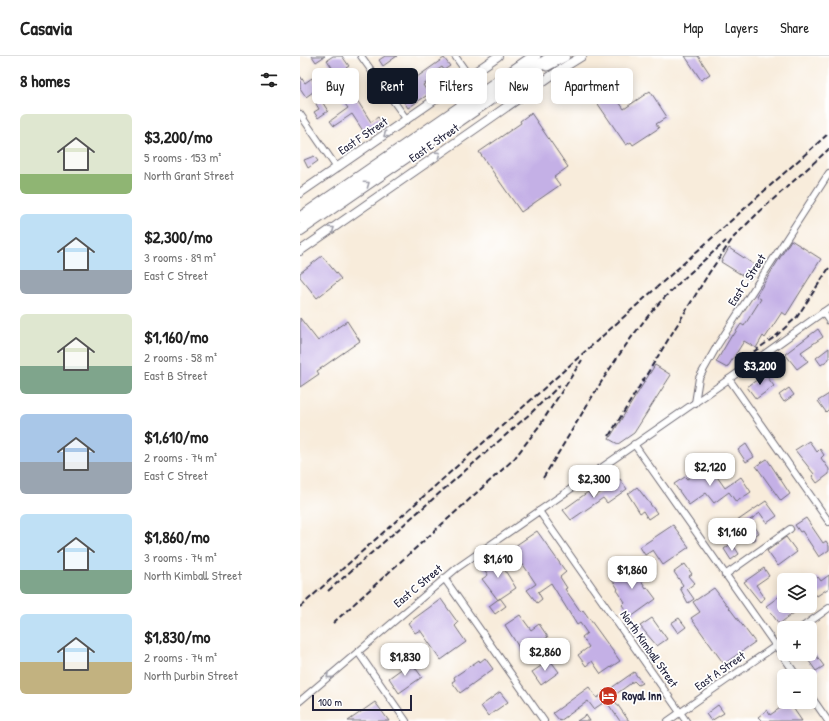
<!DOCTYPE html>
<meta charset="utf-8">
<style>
:root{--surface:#fff;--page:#f6f6f6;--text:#222;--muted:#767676;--line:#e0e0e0;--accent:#111827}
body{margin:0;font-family:"Patrick Hand",sans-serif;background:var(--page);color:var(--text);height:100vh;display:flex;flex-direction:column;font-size:15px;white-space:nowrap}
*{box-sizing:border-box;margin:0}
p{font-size:13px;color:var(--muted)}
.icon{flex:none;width:22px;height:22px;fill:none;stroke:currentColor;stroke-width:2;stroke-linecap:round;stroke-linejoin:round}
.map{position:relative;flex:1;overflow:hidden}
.side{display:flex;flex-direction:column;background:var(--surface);width:300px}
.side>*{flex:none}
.banner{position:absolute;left:12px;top:12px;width:380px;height:36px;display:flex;gap:8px}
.fabs{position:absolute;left:477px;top:517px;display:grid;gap:8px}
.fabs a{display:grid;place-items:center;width:40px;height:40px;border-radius:6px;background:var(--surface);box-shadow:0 2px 10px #0003;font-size:20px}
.scale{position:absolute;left:12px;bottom:10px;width:100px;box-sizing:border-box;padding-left:4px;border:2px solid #22223b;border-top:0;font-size:11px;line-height:14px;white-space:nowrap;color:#22223b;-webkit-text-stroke:3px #fff;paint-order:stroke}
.price{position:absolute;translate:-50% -34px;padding:0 9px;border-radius:8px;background:#fff;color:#222;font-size:13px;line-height:26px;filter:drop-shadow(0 1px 2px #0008)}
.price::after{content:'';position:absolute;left:50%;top:24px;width:12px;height:9px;margin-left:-6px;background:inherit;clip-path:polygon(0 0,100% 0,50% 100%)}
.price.current{background:var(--accent);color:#fff}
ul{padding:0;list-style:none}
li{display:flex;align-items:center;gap:12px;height:100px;padding:0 20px}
li span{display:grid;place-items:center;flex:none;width:112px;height:80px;border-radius:6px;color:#555}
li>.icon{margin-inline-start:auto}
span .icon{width:48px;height:48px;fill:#fffc;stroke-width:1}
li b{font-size:17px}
h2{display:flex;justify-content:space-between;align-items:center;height:48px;padding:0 20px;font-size:17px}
.tag{padding:0 14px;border-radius:6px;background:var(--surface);box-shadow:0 2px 10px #0003;font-size:14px;line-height:36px}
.tag.current{background:var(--accent);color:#fff}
header{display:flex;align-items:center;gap:24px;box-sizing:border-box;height:56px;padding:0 20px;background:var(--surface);border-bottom:1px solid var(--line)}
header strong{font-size:19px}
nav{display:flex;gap:22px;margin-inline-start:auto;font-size:14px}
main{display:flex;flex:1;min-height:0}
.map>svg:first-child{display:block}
.building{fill:#c4b0e6}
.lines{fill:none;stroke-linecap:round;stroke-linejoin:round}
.street-casing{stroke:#6d6973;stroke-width:8}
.secondary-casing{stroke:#6d6973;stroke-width:10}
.highway-casing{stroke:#6d6973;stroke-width:13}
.street{stroke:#fff;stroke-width:6}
.secondary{stroke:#fff;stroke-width:8}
.highway{stroke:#fff;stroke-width:11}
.rail{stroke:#22223b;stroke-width:2;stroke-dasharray:6 3;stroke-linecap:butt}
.oneway{stroke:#9c9ca7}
.labels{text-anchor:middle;stroke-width:3.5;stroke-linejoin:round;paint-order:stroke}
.street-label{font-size:12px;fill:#22223b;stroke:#fff}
.poi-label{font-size:12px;font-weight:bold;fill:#22223b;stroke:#fff;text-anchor:start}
</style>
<header>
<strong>Casavia</strong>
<nav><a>Map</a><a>Layers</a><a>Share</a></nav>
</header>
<main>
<section class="side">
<h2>8 homes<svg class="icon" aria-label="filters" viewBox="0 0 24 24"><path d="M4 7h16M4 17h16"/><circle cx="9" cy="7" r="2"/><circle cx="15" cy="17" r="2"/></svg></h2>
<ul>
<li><span style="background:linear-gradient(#dfe7d0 75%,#8fb573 0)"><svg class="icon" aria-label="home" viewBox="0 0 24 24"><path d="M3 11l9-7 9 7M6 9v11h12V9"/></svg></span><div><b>$3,200/mo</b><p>5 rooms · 153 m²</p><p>North Grant Street</p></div></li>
<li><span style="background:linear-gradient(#bfe0f5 70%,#9aa5b1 0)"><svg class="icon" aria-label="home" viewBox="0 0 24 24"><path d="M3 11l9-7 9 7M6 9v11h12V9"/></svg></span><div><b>$2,300/mo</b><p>3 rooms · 89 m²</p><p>East C Street</p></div></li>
<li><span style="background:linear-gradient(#dfe7d0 65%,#7fa58c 0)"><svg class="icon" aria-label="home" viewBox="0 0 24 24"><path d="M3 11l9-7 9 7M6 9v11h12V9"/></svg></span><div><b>$1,160/mo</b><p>2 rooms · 58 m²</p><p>East B Street</p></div></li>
<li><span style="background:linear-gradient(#a9c7e8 60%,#9aa5b1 0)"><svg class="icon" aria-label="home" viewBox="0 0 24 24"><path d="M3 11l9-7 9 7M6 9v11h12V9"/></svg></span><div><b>$1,610/mo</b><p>2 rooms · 74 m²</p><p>East C Street</p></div></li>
<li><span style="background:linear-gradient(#bfe0f5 70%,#7fa58c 0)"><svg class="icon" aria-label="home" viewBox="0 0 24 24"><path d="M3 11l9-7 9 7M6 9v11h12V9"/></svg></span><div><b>$1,860/mo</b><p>3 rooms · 74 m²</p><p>North Kimball Street</p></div></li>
<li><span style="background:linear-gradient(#bfe0f5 60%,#c2b280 0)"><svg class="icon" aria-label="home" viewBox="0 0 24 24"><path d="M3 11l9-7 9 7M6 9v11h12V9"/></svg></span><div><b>$1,830/mo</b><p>2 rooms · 74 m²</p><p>North Durbin Street</p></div></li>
</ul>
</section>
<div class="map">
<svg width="529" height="665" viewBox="0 0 529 665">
<rect width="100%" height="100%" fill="#fff"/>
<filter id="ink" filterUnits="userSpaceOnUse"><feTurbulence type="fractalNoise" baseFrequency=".025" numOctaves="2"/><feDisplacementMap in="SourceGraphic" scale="8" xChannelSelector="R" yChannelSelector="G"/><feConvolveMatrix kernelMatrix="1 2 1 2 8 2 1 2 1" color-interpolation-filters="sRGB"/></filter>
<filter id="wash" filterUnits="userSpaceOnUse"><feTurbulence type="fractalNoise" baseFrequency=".012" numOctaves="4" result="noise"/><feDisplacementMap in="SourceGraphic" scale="16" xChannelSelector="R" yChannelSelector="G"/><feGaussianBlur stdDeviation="0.9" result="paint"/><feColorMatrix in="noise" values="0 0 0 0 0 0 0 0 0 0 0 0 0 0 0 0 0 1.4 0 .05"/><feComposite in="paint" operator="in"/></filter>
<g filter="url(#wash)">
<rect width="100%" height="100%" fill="#f8ecdb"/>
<g id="blocks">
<g class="building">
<path d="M12,0H25L16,6Z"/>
<path d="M33,0H42L49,10L46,12L56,25L48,30L71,66L78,61L84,69L67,81L52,58L34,70L30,65L48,52L37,37L40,36L33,26L39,22L27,4Z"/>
<path d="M85,0H97L83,10L79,4Z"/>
<path d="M385,0H398L410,18L401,24Z"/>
<path d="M144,2L150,10L144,14L142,11L133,17L135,21L123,29L129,38L108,52L93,30L113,15L117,21Z"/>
<path d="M294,19L301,30L306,27L324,53L350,35L367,61L356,68L359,72L333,89L331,86L326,89L283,26Z"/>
<path d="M0,20L5,27L12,22L15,28L19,25L26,36L17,42L13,36L6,41L0,32Z"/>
<path d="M21,44L28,55L18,62L14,56L19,53L16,48Z"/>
<path d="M231,57L268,111L254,121L260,129L221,156L179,96L221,67L220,65Z"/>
<path d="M14,100L18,105L8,112L4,104Z"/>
<path d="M491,184L521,203L486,259L482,256L465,282L463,280L456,292L444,285L427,312L416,306L432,279L433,280L441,268L444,270L461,243L456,240Z"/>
<path d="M429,192L458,211L450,224L421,206Z"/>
<path d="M22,200L41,223L17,242L0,221V217Z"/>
<path d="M0,262L18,285L47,265L60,285L17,315L19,318L0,331Z"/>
<path d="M518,273L523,281L501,296L508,305L497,313L485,298Z"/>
<path d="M529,292V303L521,309L516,302Z"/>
<path d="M355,309L371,319L334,377L318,388L309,383Z"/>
<path d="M465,318L474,330L456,343L447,331Z"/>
<path d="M489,332L494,339L484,346L479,339Z"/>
<path d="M529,338V353L526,356L518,345Z"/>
<path d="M509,385L517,396L520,393L524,399L521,402L529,413V418L517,427L512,420L514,418L495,394Z"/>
<path d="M446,388L454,401L446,406L438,394Z"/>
<path d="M467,403L490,438L481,445L456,410Z"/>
<path d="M408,408L425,432L441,421L451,436L436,446L429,436L414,447L406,437L389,449L374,428L385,421L387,423Z"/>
<path d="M320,423L327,433L307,447L303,442L271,464L263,454L288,436L292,442Z"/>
<path d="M337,431L357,457L348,463L343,455L340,457L328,438Z"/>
<path d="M466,445L477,460L467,467L460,457L450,464L459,477L454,480L456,483L452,486L445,476L432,485L424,474Z"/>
<path d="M506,462L523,487L526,485L529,490V494L519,501L502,475L500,476L495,469Z"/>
<path d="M373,469L389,491L363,509L353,494L345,499L340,491Z"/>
<path d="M237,475L266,516L260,521L267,532L265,533L281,556L283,554L320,605L301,618L292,605L286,610L278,599L289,591L282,581L287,577L280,567L277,569L251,527L238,536L242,543L237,547L227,534L236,528L212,492Z"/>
<path d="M486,481L497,496L478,510L467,495Z"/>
<path d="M432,487L439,498L431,504L424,493Z"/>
<path d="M196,500L216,532L198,544L182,523L188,519L182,510Z"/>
<path d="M385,508L392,518L389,520L395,527L387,533L394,543L388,547L380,532L383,529L374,516Z"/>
<path d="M332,510L346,532L347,531L356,543L331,561L322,549L325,546L317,534L318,533L308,517L318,511L322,517Z"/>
<path d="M464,512L469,520L456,529L465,542L460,546L444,526Z"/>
<path d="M529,519V532L517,540L510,530V527L518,521L521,525Z"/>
<path d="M414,532L455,586L424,608L391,562L400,556L393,546Z"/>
<path d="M484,537V550H494L498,554L479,568L466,550Z"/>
<path d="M200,542L206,550L195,558L189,550Z"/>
<path d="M141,543L158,567L155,570L166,586L141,604L120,574L115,577L108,567Z"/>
<path d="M220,559L231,574L239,568L248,581L223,598L205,569Z"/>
<path d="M352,562L367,583L357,590L340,570Z"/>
<path d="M379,562L386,571L378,577L371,567Z"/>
<path d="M510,591L524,610L516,615L504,598H510Z"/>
<path d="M185,602L193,613L160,637L152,626L155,624L154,621L179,604L180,606Z"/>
<path d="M250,604L259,616L241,629L232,616Z"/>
<path d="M111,606L122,621L99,637L89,622Z"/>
<path d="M334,616L342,627L338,629L334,625L312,641L329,665H320L306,645L294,653L288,645L260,665L253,657L289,631L297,642Z"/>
<path d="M200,636L208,646L188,660L181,650Z"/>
<path d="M75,646L89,665H48Z"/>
<path d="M489,646L502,665H462L458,661L467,654L470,659Z"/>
<path d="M418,649L424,657L411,665L406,658Z"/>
<path d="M286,659L290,665H277Z"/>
</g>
</g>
</g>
<g filter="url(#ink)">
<use href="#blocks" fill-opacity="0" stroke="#6d6973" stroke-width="1"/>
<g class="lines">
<g class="street-casing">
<g id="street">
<path d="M61,0L107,64"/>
<path d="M155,0L169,20"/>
<path d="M0,58L37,112"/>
<path d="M523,256L529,265"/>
<path d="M429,323L529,466"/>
<path d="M395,347L399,322L417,290L529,117"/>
<path d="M334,388L497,620"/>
<path d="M239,455L386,665"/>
<path d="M425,519L490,473"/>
<path d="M144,522L244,665"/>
<path d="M501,572L529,552"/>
<path d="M58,596L106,665"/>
<path d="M510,639L528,665"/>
<path d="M0,645L157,512L429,323L529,252"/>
<path d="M368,665L484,584"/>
</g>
</g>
<g class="secondary-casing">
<g id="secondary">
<path d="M0,137L198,0"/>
<path d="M0,195L258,15L282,0"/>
</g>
</g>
<g class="highway-casing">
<g id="highway">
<path d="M247,9L264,0"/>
<path d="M0,162L235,0"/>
<path d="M0,174L253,0"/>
</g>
</g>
<use href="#street" class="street"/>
<use href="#secondary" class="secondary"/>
<use href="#highway" class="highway"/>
<g class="rail">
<path d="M439,306L476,280L497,261L529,212"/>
<path d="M309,380L409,217L433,182L457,158L529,93"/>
<path d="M243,422C278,366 310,305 353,254C375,229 401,207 426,185"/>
<path d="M28,535L232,356L260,329"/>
<path d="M0,551L529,77"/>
<path d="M33,567L214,403L240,369L282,304"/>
</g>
</g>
<defs><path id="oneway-chevron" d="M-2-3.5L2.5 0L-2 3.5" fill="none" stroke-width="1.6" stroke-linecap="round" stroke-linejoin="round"/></defs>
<g class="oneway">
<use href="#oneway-chevron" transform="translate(86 79) rotate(146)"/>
<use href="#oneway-chevron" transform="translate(138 98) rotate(-35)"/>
<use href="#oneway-chevron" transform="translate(67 128) rotate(-35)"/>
<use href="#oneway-chevron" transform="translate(32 173) rotate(-35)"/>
<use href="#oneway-chevron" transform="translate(29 620) rotate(139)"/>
</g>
</g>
<defs>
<g id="hotel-disc" transform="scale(1)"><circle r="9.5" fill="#c8321e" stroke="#fff"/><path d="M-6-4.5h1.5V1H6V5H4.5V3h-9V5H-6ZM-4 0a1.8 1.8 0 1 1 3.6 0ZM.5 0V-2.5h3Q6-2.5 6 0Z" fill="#fff"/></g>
</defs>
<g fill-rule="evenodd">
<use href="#hotel-disc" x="308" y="640"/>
</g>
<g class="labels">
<g class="street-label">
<text transform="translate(63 80) rotate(-34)" y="4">East F Street</text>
<text transform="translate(134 87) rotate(-35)" y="4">East E Street</text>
<text transform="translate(447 224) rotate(-57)" y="4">East C Street</text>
<text transform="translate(118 530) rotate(-40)" y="4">East C Street</text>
<text transform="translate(349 593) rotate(55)" y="4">North Kimball Street</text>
<text transform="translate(420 615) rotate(-35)" y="4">East A Street</text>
</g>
<g class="poi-label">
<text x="322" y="644">Royal Inn</text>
</g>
</g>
</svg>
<div class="fabs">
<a><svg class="icon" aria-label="layers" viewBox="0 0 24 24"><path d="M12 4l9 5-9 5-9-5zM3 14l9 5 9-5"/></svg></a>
<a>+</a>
<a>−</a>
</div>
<div class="scale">100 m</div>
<b class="price current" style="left:460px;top:330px">$3,200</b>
<b class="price" style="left:410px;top:431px">$2,120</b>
<b class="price" style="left:294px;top:443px">$2,300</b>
<b class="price" style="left:432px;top:496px">$1,160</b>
<b class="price" style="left:198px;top:523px">$1,610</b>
<b class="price" style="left:332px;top:534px">$1,860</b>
<b class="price" style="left:245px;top:616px">$2,860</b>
<b class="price" style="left:105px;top:621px">$1,830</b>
<div class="banner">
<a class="tag">Buy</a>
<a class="tag current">Rent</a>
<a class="tag">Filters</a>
<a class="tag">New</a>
<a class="tag">Apartment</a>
</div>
</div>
</main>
